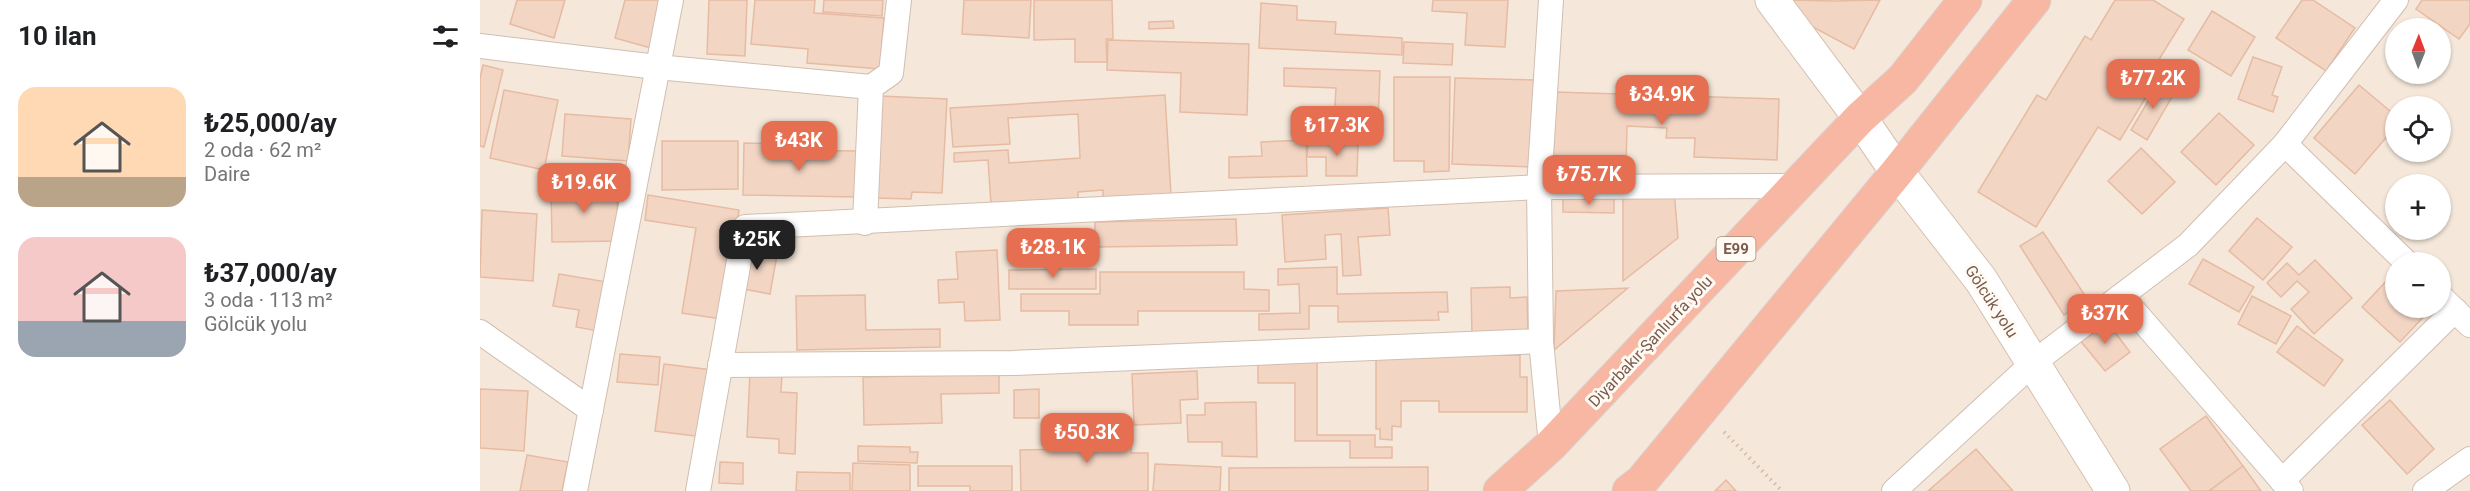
<!DOCTYPE html>
<html lang="tr">
<meta charset="utf-8">
<style>
:root{--surface:#fff;--page:#f2f2f2;--text:#202124;--muted:#757577;--accent:#e76f51}
body{margin:0;font-family:Roboto,sans-serif;background:var(--page);color:var(--text);height:100vh;display:flex;flex-direction:column;font-size:22px;white-space:nowrap}
*{box-sizing:border-box;margin:0}
p{font-size:20px;color:var(--muted)}
.icon{flex:none;width:33px;height:33px;fill:none;stroke:currentColor;stroke-width:2;stroke-linecap:round;stroke-linejoin:round}
.map{position:relative;flex:1;overflow:hidden}
.sheet{display:flex;flex-direction:column;background:var(--surface);width:480px}
.sheet>*{flex:none}
.needle{width:39px;rotate:1deg}
.tools{position:absolute;left:1905px;top:18px;display:grid;gap:12px}
.tools a{display:grid;place-items:center;width:66px;height:66px;border-radius:50%;background:var(--surface);box-shadow:0 2px 4px #0004;font-size:30px}
.price{position:absolute;translate:-50% -51px;padding:0 14px;border-radius:12px;background:var(--accent);color:#fff;font-size:20px;line-height:39px;filter:drop-shadow(0 2px 3px #0008)}
.price::after{content:'';position:absolute;left:50%;top:36px;width:18px;height:14px;margin-left:-9px;background:inherit;clip-path:polygon(0 0,100% 0,50% 100%)}
.price.on{background:#222;color:#fff}
ul{padding:0;list-style:none}
li{display:flex;align-items:center;gap:18px;height:150px;padding:0 18px}
li span{display:grid;place-items:center;flex:none;width:168px;height:120px;border-radius:18px;color:#555}
li>.icon{margin-inline-start:auto}
span .icon{width:72px;height:72px;fill:#fffc;stroke-width:1}
li b{font-size:26px}
h2{display:flex;justify-content:space-between;align-items:center;height:72px;padding:0 18px;font-size:26px}
main{display:flex;flex:1;min-height:0}
.map>svg:first-child{display:block}
.residential{fill:#f5e8da;fill-rule:evenodd}
.building{fill:#f3d5c3;stroke:#e6bba3;stroke-width:1.5}
.lines{fill:none;stroke-linecap:round;stroke-linejoin:round}
.street-casing{stroke:#d1beb0;stroke-width:26}
.secondary-casing{stroke:#d6c0b0;stroke-width:35}
.highway-casing{stroke:#dad1cd;stroke-width:35}
.path{stroke:#d9b8a5;stroke-width:4;stroke-dasharray:1.5 4.5;stroke-linecap:butt}
.street{stroke:#fff;stroke-width:24}
.secondary{stroke:#fff;stroke-width:33}
.highway{stroke:#f7b7a3;stroke-width:33}
.labels{text-anchor:middle;stroke-width:6;stroke-linejoin:round;paint-order:stroke}
.shield{fill:#fffaf3;stroke:#a28b7f;stroke-width:1.5}
.shield-label{font-size:15px;font-weight:bold;fill:#7a5c4d}
.street-label{font-size:16px;fill:#7a5c4d;stroke:#fffaf3}
</style>
<main>
<section class="sheet">
<h2>10 ilan<svg class="icon" aria-label="filters" viewBox="0 0 24 24"><path d="M4 7h16M4 17h16"/><circle cx="9" cy="7" r="2"/><circle cx="15" cy="17" r="2"/></svg></h2>
<ul>
<li><span style="background:linear-gradient(#ffd9b3 75%,#b9a48a 0)"><svg class="icon" aria-label="home" viewBox="0 0 24 24"><path d="M3 11l9-7 9 7M6 9v11h12V9"/></svg></span><div><b>₺25,000/ay</b><p>2 oda · 62 m²</p><p>Daire</p></div></li>
<li><span style="background:linear-gradient(#f6c9c9 70%,#9aa5b1 0)"><svg class="icon" aria-label="home" viewBox="0 0 24 24"><path d="M3 11l9-7 9 7M6 9v11h12V9"/></svg></span><div><b>₺37,000/ay</b><p>3 oda · 113 m²</p><p>Gölcük yolu</p></div></li>
</ul>
</section>
<div class="map">
<svg width="1990" height="491" viewBox="0 0 1990 491">
<rect width="100%" height="100%" fill="#fdf6ec"/>
<path class="residential" d="M0,0H1990V491H0ZM1916,28H1960V74H1916ZM1916,106H1960V152H1916ZM1916,184H1960V230H1916ZM1916,262H1960V308H1916Z"/>
<g class="building">
<path d="M37,0H85L74,38L30,24Z"/>
<path d="M145,0H184L171,48L135,38Z"/>
<path d="M229,0H267L265,56L227,54Z"/>
<path d="M275,0H335L334,13L404,18L400,69L327,63L328,49L271,44Z"/>
<path d="M344,0H403L402,16L343,12Z"/>
<path d="M484,0H551L549,38L482,34Z"/>
<path d="M554,0H632L633,39H626L627,62H595V39L554,40Z"/>
<path d="M953,0H1028L1025,47L985,45L987,13L952,11Z"/>
<path d="M1309,0L1354,1L1400,0L1374,49L1303,11Z"/>
<path d="M1635,0H1673L1704,19L1670,74L1677,79L1640,140L1618,127L1556,227L1498,192L1557,95L1566,100L1605,36L1611,40Z"/>
<path d="M1822,0H1833L1875,28L1846,71L1796,38Z"/>
<path d="M1942,0H1990V24L1979,39L1936,9Z"/>
<path d="M781,3L817,6V20L856,22L855,34L922,38V55L779,48Z"/>
<path d="M1732,11L1775,37L1751,76L1708,50Z"/>
<path d="M693,21L694,28L669,29V22Z"/>
<path d="M628,40L769,44L767,115L700,112L701,73L627,70Z"/>
<path d="M924,42L973,44L972,65L923,63Z"/>
<path d="M1773,57L1802,67L1792,95L1798,97L1793,112L1758,99Z"/>
<path d="M3,65L23,70L4,147L0,146V78Z"/>
<path d="M804,68L900,71L898,123L854,121L856,88L804,86Z"/>
<path d="M914,77H970L969,171L944,172V161H914Z"/>
<path d="M975,78L1056,80L1053,167L972,164Z"/>
<path d="M1680,81L1696,90L1667,140L1651,130Z"/>
<path d="M1879,85L1916,116V126L1875,174L1834,138Z"/>
<path d="M24,90L78,100L64,170L10,158Z"/>
<path d="M1075,92L1299,99L1297,160L1214,157L1215,138H1186L1187,128L1147,126L1146,168L1073,165Z"/>
<path d="M685,95L691,195L623,199V190L598,192V199L511,204L508,160L474,162V153L528,150L529,163L600,158L598,114L528,118L530,144L473,147L470,108Z"/>
<path d="M400,96L467,99L462,193L432,192L431,199L395,198Z"/>
<path d="M1739,113L1774,145L1736,185L1701,152Z"/>
<path d="M85,114L151,119L148,161L82,156Z"/>
<path d="M826,140L827,176L749,178V157L782,156L781,142Z"/>
<path d="M182,141H258V189L182,190Z"/>
<path d="M828,142H878L877,176H846V157H827Z"/>
<path d="M264,143L298,144V150L377,151L376,197L263,195Z"/>
<path d="M1661,148L1695,182L1662,214L1628,181Z"/>
<path d="M137,186L138,241L72,242L71,187Z"/>
<path d="M1194,190L1198,238L1143,281V191Z"/>
<path d="M168,195L259,210L241,319L202,313L216,228L165,220Z"/>
<path d="M1083,199H1134V213L1083,212Z"/>
<path d="M908,208L910,235L878,237L881,275L863,276L861,234L845,235L846,259L805,262L802,215Z"/>
<path d="M2,210L57,214L53,281L0,277Z"/>
<path d="M1777,218L1812,247L1783,280L1749,251Z"/>
<path d="M756,219L757,245L615,247V222Z"/>
<path d="M1563,232L1608,300L1584,315L1540,246Z"/>
<path d="M264,249L297,255L290,294L258,288Z"/>
<path d="M517,250L520,320L485,321L484,302L459,303L458,280L478,279L476,252Z"/>
<path d="M1723,259L1774,287L1759,312L1709,284Z"/>
<path d="M1835,260L1872,298L1834,334L1811,309L1829,292L1817,281L1801,297L1787,283L1807,263L1819,275Z"/>
<path d="M857,267V294L967,292L968,312H958L959,320L858,322V306H829V329L779,330V314L820,313L819,284L798,285V269Z"/>
<path d="M616,269V289H529V270Z"/>
<path d="M620,272H764V289L789,290V311H658V325H589V311H541V294H620Z"/>
<path d="M79,274L127,282L118,331L96,327L99,310L73,306Z"/>
<path d="M1911,276L1916,280V308H1946L1949,311L1920,342L1882,307Z"/>
<path d="M1030,287V298L1047,297L1048,333L992,334L991,288Z"/>
<path d="M1148,288L1074,350L1076,291Z"/>
<path d="M385,295L386,330L460,329V347L317,350L316,296Z"/>
<path d="M1772,296L1811,316L1796,344L1758,324Z"/>
<path d="M1625,319L1650,352L1625,371L1599,339Z"/>
<path d="M1817,326L1863,360L1844,386L1797,352Z"/>
<path d="M140,354L180,357L178,385L137,382Z"/>
<path d="M1040,355V377H1047V412H959V401H921V427L912,426V440L900,439V429H896V356Z"/>
<path d="M778,362H837V435H895V447H912V458H870V441H815V383H778Z"/>
<path d="M184,364L232,370L223,437L175,431Z"/>
<path d="M717,371L718,399L700,400L701,423L654,425L652,374Z"/>
<path d="M270,372L302,373L301,392L317,393L315,454L299,453V439L267,437Z"/>
<path d="M519,374V393L461,394L462,423L384,425L383,377Z"/>
<path d="M0,389L48,391L44,451L0,448Z"/>
<path d="M559,389V418H534V390Z"/>
<path d="M1910,400L1954,449L1927,474L1882,425Z"/>
<path d="M776,402L777,457L742,456V442H708L707,415H725V403Z"/>
<path d="M1726,416L1763,466L1729,491H1711L1680,449Z"/>
<path d="M651,429V453H668V491H541L540,450L585,449V430Z"/>
<path d="M378,446L430,447V452H438L437,463L378,461Z"/>
<path d="M1496,449L1533,491H1448Z"/>
<path d="M47,455L88,462L82,491H40Z"/>
<path d="M240,462L263,463V484L239,483Z"/>
<path d="M373,463L430,465V491H372Z"/>
<path d="M675,464L741,467L740,491H673Z"/>
<path d="M438,466H532V491H490V486H438Z"/>
<path d="M1763,466L1781,491H1729Z"/>
<path d="M948,467V491H749V468Z"/>
<path d="M317,472L370,473V491H316Z"/>
<path d="M1246,480L1256,491H1235Z"/>
</g>
<g class="lines">
<g class="street-casing">
<g id="street">
<path d="M0,46L177,67L391,87"/>
<path d="M1805,144L1926,262"/>
<path d="M385,223L391,87L411,73L419,0"/>
<path d="M1641,296L1811,491"/>
<path d="M1960,296L1990,325"/>
<path d="M0,332L111,410"/>
<path d="M240,365L533,363L1061,341"/>
<path d="M1071,445L1061,341L1059,187L1316,186"/>
<path d="M1802,481L1975,310"/>
<path d="M95,491L191,0"/>
<path d="M218,491L265,227L1059,187L1071,0"/>
<path d="M1414,491L1553,363L1708,245L1805,144L1916,0"/>
<path d="M1945,491L1990,459"/>
</g>
</g>
<g class="secondary-casing">
<path id="secondary" d="M1292,0L1380,118L1417,172L1501,280L1633,491"/>
</g>
<g class="highway-casing">
<g id="highway">
<path d="M1020,491L1071,445L1380,118L1423,79L1485,0"/>
<path d="M1149,491L1162,481L1417,172L1554,0"/>
</g>
</g>
<path class="path" d="M1244,432L1302,491"/>
<use href="#street" class="street"/>
<use href="#secondary" class="secondary"/>
<use href="#highway" class="highway"/>
</g>
<g class="labels">
<rect class="shield" x="1236.5" y="237" width="39" height="24" rx="4.5"/>
<g class="shield-label">
<text x="1256" y="254">E99</text>
</g>
<g class="street-label">
<text transform="translate(1512 301) rotate(57)" y="6">Gölcük yolu</text>
<text transform="translate(1170 341) rotate(-47)" y="6">Diyarbakır-Şanlıurfa yolu</text>
</g>
</g>
</svg>
<div class="tools">
<a><svg class="needle" viewBox="-14 -14 28 28"><path d="M0-13l5 13h-10z" fill="#e53935"/><path d="M0 13l5-13h-10z" fill="#757577"/></svg></a>
<a><svg class="icon" aria-label="locate" viewBox="0 0 24 24"><circle cx="12" cy="12" r="6"/><path d="M12 2v4M12 18v4M2 12h4M18 12h4"/></svg></a>
<a>+</a>
<a>−</a>
</div>
<b class="price" style="left:1673px;top:110px">₺77.2K</b>
<b class="price" style="left:1182px;top:126px">₺34.9K</b>
<b class="price" style="left:857px;top:157px">₺17.3K</b>
<b class="price" style="left:319px;top:172px">₺43K</b>
<b class="price" style="left:1109px;top:206px">₺75.7K</b>
<b class="price" style="left:104px;top:214px">₺19.6K</b>
<b class="price on" style="left:277px;top:271px">₺25K</b>
<b class="price" style="left:573px;top:279px">₺28.1K</b>
<b class="price" style="left:1625px;top:345px">₺37K</b>
<b class="price" style="left:607px;top:464px">₺50.3K</b>
</div>
</main>
